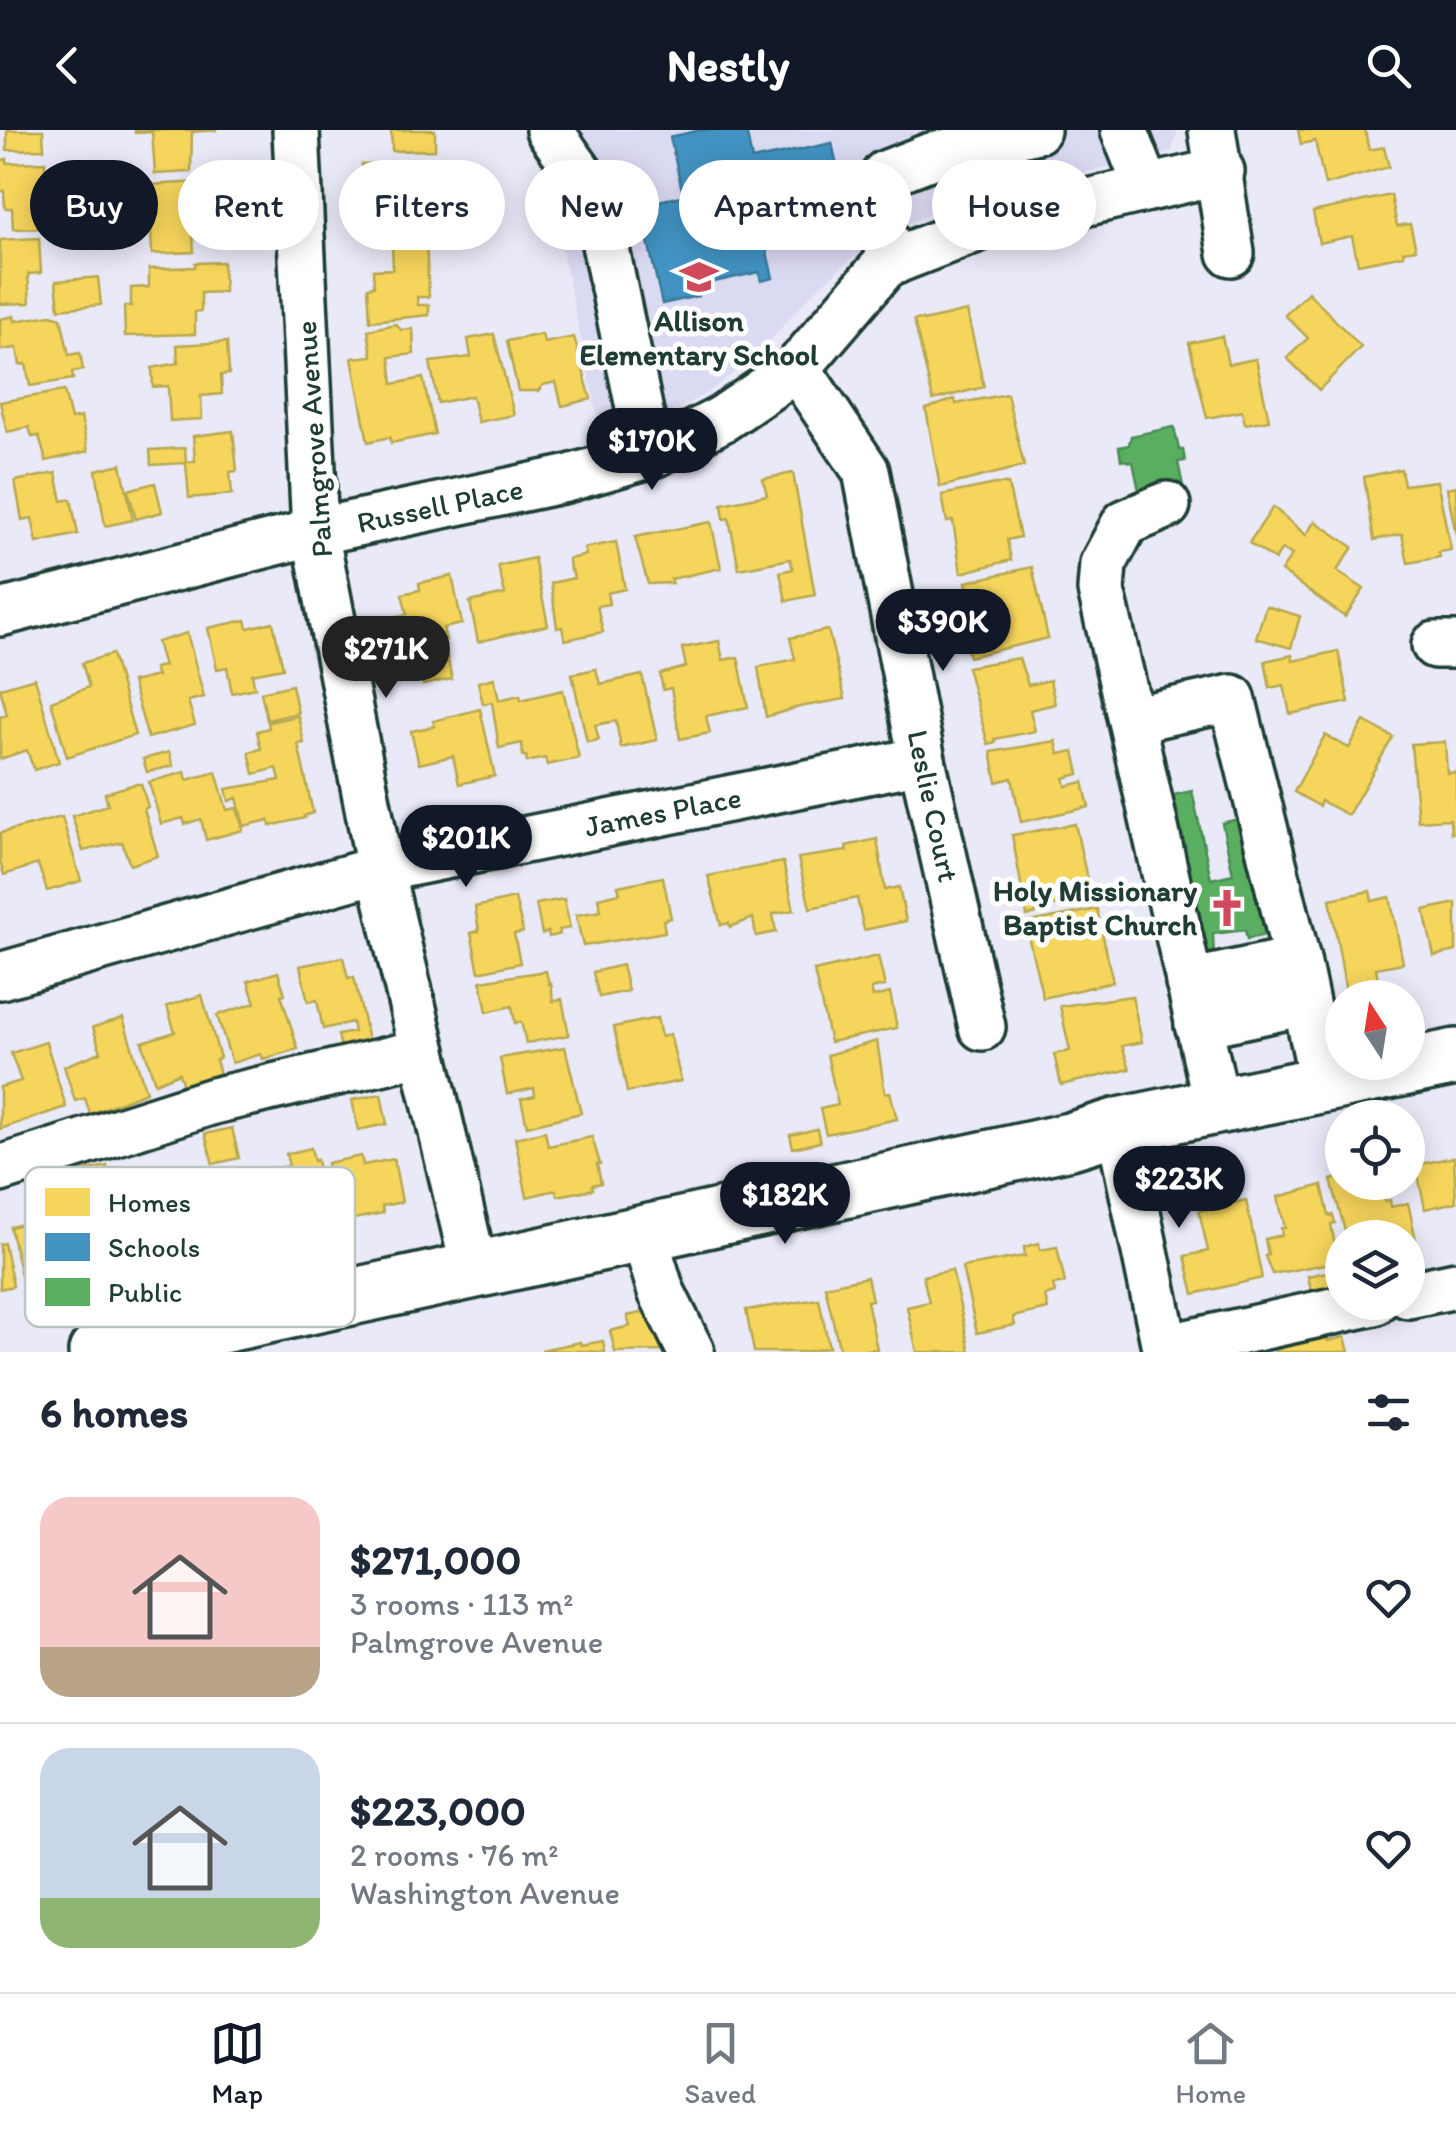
<!DOCTYPE html>
<meta charset="utf-8">
<style>
:root{--surface:#fff;--page:#f2f2f3;--text:#1f2937;--muted:#747a83;--line:#e0e1e3;--accent:#111827}
body{margin:0;font-family:Itim,sans-serif;background:var(--page);color:var(--text);height:100vh;display:flex;flex-direction:column;font-size:38px;white-space:nowrap}
*{box-sizing:border-box;margin:0}
p{font-size:32px;color:var(--muted)}
.icon{flex:none;width:55px;height:55px;fill:none;stroke:currentColor;stroke-width:2;stroke-linecap:round;stroke-linejoin:round}
.map{position:relative;height:1222px;overflow:hidden}
.details{display:flex;flex-direction:column;background:var(--surface);flex:1}
.details>*{flex:none}
.hud{position:absolute;left:30px;top:30px;width:1398px;height:90px;display:flex;gap:20px}
.needle{width:65px;rotate:348deg}
.tools{position:absolute;left:1325px;top:850px;display:grid;gap:20px}
.tools a{display:grid;place-items:center;width:100px;height:100px;border-radius:50%;background:var(--surface);box-shadow:0 5px 25px #0003;font-size:50px}
.price{position:absolute;translate:-50% -85px;padding:0 22px;border-radius:35px;background:var(--accent);color:#fff;font-size:32px;line-height:65px;filter:drop-shadow(0 2px 5px #0008)}
.price::after{content:'';position:absolute;left:50%;top:60px;width:30px;height:22px;margin-left:-15px;background:inherit;clip-path:polygon(0 0,100% 0,50% 100%)}
.price.current{background:#222;color:#fff}
ul{padding:0;list-style:none}
li{display:flex;align-items:center;gap:30px;height:250px;padding:0 40px}
li+li{border-top:2px solid var(--line)}
li span{display:grid;place-items:center;flex:none;width:280px;height:200px;border-radius:30px;color:#555}
li>.icon{margin-inline-start:auto}
span .icon{width:120px;height:120px;fill:#fffc;stroke-width:1}
li b{font-size:42px}
h2{display:flex;justify-content:space-between;align-items:center;height:120px;padding:0 40px;font-size:42px}
.tag{padding:0 35px;border-radius:45px;background:var(--surface);box-shadow:0 5px 25px #0003;font-size:35px;line-height:90px}
.tag.current{background:var(--accent);color:#fff}
header{display:flex;justify-content:space-between;align-items:center;height:130px;padding:0 40px;background:var(--accent);color:#fff;font-size:45px;font-weight:700}
.tab-bar{display:flex;justify-content:space-around;align-items:center;height:140px;border-top:2px solid var(--line);background:var(--surface);font-size:28px;color:var(--muted)}
.tab-bar a{display:grid;justify-items:center;gap:5px}
.tab-bar .current{color:var(--accent)}
.map>svg:first-child{display:block}
.built{fill:#dbdaf3}
.homes{fill:#f6d55c;stroke:#b6a750;stroke-width:2.5}
.schools{fill:#4393c3;stroke:#387998;stroke-width:2.5;fill-rule:evenodd}
.public{fill:#5aae61;stroke:#488c54;stroke-width:2.5}
.lines{fill:none;stroke-linecap:round;stroke-linejoin:round}
.minor-casing{stroke:#1f3d34;stroke-width:52}
.major-casing{stroke:#1f3d34;stroke-width:62}
.minor{stroke:#fff;stroke-width:45}
.major{stroke:#fff;stroke-width:55}
.labels{text-anchor:middle;stroke-width:10;stroke-linejoin:round;paint-order:stroke}
.poi-label{font-size:30px;font-weight:bold;fill:#1f3d34;stroke:#fff}
.street-label{font-size:30px;fill:#1f3d34;stroke:#fff}
.key{fill:#fff;stroke:#bcc5c2;stroke-width:2.5}
.key-label{font-size:28px;fill:#1f3d34}
</style>
<header><svg class="icon" aria-label="back" viewBox="0 0 24 24"><path d="M15 5l-7 7 7 7"/></svg>Nestly<svg class="icon" aria-label="search" viewBox="0 0 24 24"><circle cx="10" cy="10" r="6"/><path d="M15 15l6 6"/></svg></header>
<div class="map">
<svg width="1456" height="1222" viewBox="0 0 1456 1222">
<rect width="100%" height="100%" fill="#eae9f8"/>
<filter id="ink" filterUnits="userSpaceOnUse"><feTurbulence type="fractalNoise" baseFrequency=".01" numOctaves="2"/><feDisplacementMap in="SourceGraphic" scale="20" xChannelSelector="R" yChannelSelector="G"/><feConvolveMatrix kernelMatrix="1 2 1 2 8 2 1 2 1" color-interpolation-filters="sRGB"/></filter>
<g filter="url(#ink)">
<path class="built" d="M536,0H1178L1172,20L1162,25L971,67L906,94L852,128L809,166L761,221L709,262L658,289L602,307Z"/>
<g class="homes">
<path d="M7,0H43L44,19L7,20Z"/>
<path d="M135,0H217L192,2L191,42L155,44L152,2L135,3Z"/>
<path d="M391,0H435V20L392,21Z"/>
<path d="M1298,0H1365L1369,20L1384,17L1389,37L1325,55L1315,11L1301,14Z"/>
<path d="M7,29V33L45,32L46,62H55L56,98L13,99L12,78H5L4,61H0V30Z"/>
<path d="M430,32L435,103L393,104L392,69L363,70L362,34Z"/>
<path d="M217,51L219,87L192,88L194,122L152,124L149,55Z"/>
<path d="M147,53L148,68L130,69L129,55Z"/>
<path d="M1391,65L1397,96L1410,94L1416,119L1403,121L1404,125L1358,134L1352,106L1319,113L1313,82Z"/>
<path d="M39,108L41,143L28,144L30,173L0,174V110Z"/>
<path d="M426,113L429,167H417L418,175H429V185L370,191L368,157L374,156L373,140L393,139L392,115Z"/>
<path d="M223,132L224,162L201,163V181L195,182V204L125,206L124,176H131V158L149,157V139L195,137V133Z"/>
<path d="M98,147L101,175L59,179L56,151Z"/>
<path d="M1308,162L1361,217L1319,260L1287,228L1308,208L1285,185Z"/>
<path d="M967,181L984,257L933,270L914,190L922,189L923,191Z"/>
<path d="M51,185L61,188L69,225L80,223L83,240L72,242L73,249L30,256L26,234L20,235L17,218L0,220V189L14,186L15,191Z"/>
<path d="M396,194L401,200L413,199L414,224L390,227L393,254L423,248L435,304L391,313L390,307L368,312L352,228L372,226L368,200Z"/>
<path d="M494,204L514,285L478,292L472,266L438,273L430,232L471,227L468,209Z"/>
<path d="M542,204L544,213L574,207L591,269L562,276L556,252L543,255L538,261H518L507,211Z"/>
<path d="M1222,206L1228,234L1256,229L1269,290L1245,294L1242,281L1207,288L1189,213Z"/>
<path d="M227,212L229,244L221,245L222,264L201,266L202,289L170,291L168,256L153,257L152,238L178,233L177,215Z"/>
<path d="M64,261L71,289L81,287L88,321L46,331L39,306L32,307L29,297L7,302L0,272Z"/>
<path d="M1007,264L1024,336L940,357L926,279L955,269L956,274Z"/>
<path d="M233,301L237,341L230,342L232,364L189,368L186,333L151,335L150,320L185,318L186,332L195,331L193,306Z"/>
<path d="M121,334L133,390L105,396L96,340Z"/>
<path d="M1401,339L1404,355L1437,351L1451,420L1439,422L1440,427L1408,433L1402,404L1374,410L1364,347Z"/>
<path d="M56,343L62,371L71,369L78,404L37,413L32,388L22,390L15,351Z"/>
<path d="M793,343L815,465L786,471L780,442L793,439L790,429L739,439L729,388L724,389L722,374L767,365L763,349Z"/>
<path d="M155,353L162,382L136,389L128,360Z"/>
<path d="M995,354H1008L1020,407L1007,410L1011,430L961,443L953,391L947,392L942,365Z"/>
<path d="M1456,356V405L1447,358Z"/>
<path d="M1273,377L1306,405L1315,391L1353,417L1337,441L1364,459L1345,487L1281,441L1292,425L1282,419L1275,430L1249,413Z"/>
<path d="M711,392L721,438L671,449L672,453L648,454L635,407Z"/>
<path d="M616,412L625,459L607,463L609,474L597,476L603,502L565,510L562,497L557,498L551,453L574,448L572,440L570,441L569,429L586,425L584,418Z"/>
<path d="M534,428L548,495L478,512L470,472L505,464L498,436Z"/>
<path d="M1032,437L1048,508L969,527L962,498L976,495L966,452Z"/>
<path d="M452,446L462,494L443,498L446,510L391,522L384,489L407,484L402,464L420,460L419,453Z"/>
<path d="M1266,476L1300,486L1291,518L1256,508Z"/>
<path d="M246,490L248,498L273,492L283,538L252,544L255,558L232,563L227,537L217,539L208,498Z"/>
<path d="M828,500L845,569L799,577L766,587L758,537L795,529L790,508Z"/>
<path d="M187,503L204,567L188,571L195,595L148,608L132,552L157,546L154,538L164,536L157,512Z"/>
<path d="M719,511L723,530L738,527L748,577L706,586L710,603L680,609L671,558L663,560L660,544L686,537L682,518Z"/>
<path d="M1338,521L1349,572L1290,584L1284,555L1270,558L1265,531L1292,525L1293,531Z"/>
<path d="M446,522L452,549L423,555L417,527Z"/>
<path d="M112,524L135,605L67,627L51,571L89,557L82,533Z"/>
<path d="M1019,528L1028,555L1050,550L1055,574L1030,580L1035,601L995,609L996,612L988,614L967,537Z"/>
<path d="M596,539L600,554L642,545L657,610L621,618L616,591L595,595L599,610L587,612L572,544Z"/>
<path d="M35,548L59,632L34,640L27,620L0,629V587L7,585L0,558Z"/>
<path d="M494,548L499,570L520,565L521,570L563,560L579,628L547,635L545,628L527,632L526,626H523L522,613L499,618L492,572L483,574L478,552Z"/>
<path d="M292,555L298,583L267,590L261,562Z"/>
<path d="M480,579L495,646L459,654L453,626L419,634L411,601L435,596L433,591Z"/>
<path d="M298,586L304,613L298,614L313,683L304,686L305,688L270,696L269,690L244,696L237,668L229,671L226,659L280,650L277,638L254,644L249,622L261,619L257,601L269,598L268,592Z"/>
<path d="M1364,591L1393,607L1348,685L1321,671L1319,676L1294,662L1325,605L1349,618Z"/>
<path d="M1056,611L1059,624L1074,621L1079,644L1064,648L1066,656L1083,652L1089,677L1021,692L1012,648L997,652L991,622Z"/>
<path d="M1445,612L1447,643L1456,642V702L1451,703L1450,689L1418,691L1411,614Z"/>
<path d="M169,622L173,636L147,642L143,629Z"/>
<path d="M185,642L187,650L216,642L227,680L237,678L243,700L206,710L201,689L185,694L183,688L161,694L149,652Z"/>
<path d="M135,654H141L148,677L144,679L158,726L130,735L122,712L83,721L72,686L108,675L105,663Z"/>
<path d="M62,687L81,751L47,761L38,734L4,745L0,731V703Z"/>
<path d="M1075,694L1091,767L1035,780L1036,784L1027,786L1012,705Z"/>
<path d="M877,709L885,760L899,757L906,791L864,800L857,768L810,778L798,728L847,721L846,716Z"/>
<path d="M783,732L794,780L773,784L776,802L756,806L753,788L730,797L729,793L721,795L708,746Z"/>
<path d="M663,747L671,788L663,790L665,802L583,816L576,785L601,781L598,768L620,763L618,756Z"/>
<path d="M1370,761L1372,771L1390,767L1403,833L1376,838L1381,868H1347L1330,769Z"/>
<path d="M515,768L523,802L514,804L520,833L479,842L471,803L479,801L475,777Z"/>
<path d="M564,769L570,798L559,800L560,804L549,807L548,802L542,804L536,774Z"/>
<path d="M1456,773V821L1434,826L1424,780Z"/>
<path d="M1097,779L1113,852L1043,868L1025,793Z"/>
<path d="M878,826L885,856L871,859L873,867L890,863L897,898L830,912L814,841Z"/>
<path d="M343,827L348,848L354,847L372,928L345,935L338,905L354,902L352,892L323,899L317,870L308,872L300,836Z"/>
<path d="M622,835L628,861L599,867L593,842Z"/>
<path d="M546,841L549,854L551,853L553,871L562,869L569,905L526,913L521,892L515,893L512,876L487,882L481,851Z"/>
<path d="M278,842L285,864L281,865L298,919L263,929L261,924L232,933L217,885L255,873L248,851Z"/>
<path d="M202,865L220,928L216,930L220,944L183,956L179,943L155,953L142,912L175,902L167,876Z"/>
<path d="M1132,866L1142,912L1122,916L1130,939L1061,955L1054,924L1070,921L1060,876Z"/>
<path d="M123,888L146,962L90,984L85,968L75,971L64,936L101,922L93,897Z"/>
<path d="M657,888L661,907L670,904L681,951L627,962L614,897Z"/>
<path d="M877,911L885,963L890,962L897,989L826,1004L820,979L838,975L827,925Z"/>
<path d="M46,912L66,977L0,999V957L21,951L11,923Z"/>
<path d="M565,917L581,983L527,996L521,969L535,966L534,958L507,964L500,928Z"/>
<path d="M381,964L387,994L358,1000L352,970Z"/>
<path d="M232,998L239,1028L213,1034L205,1004Z"/>
<path d="M817,999L820,1012L793,1018L790,1005Z"/>
<path d="M545,1001L548,1016L592,1007L600,1034H597L601,1053L592,1055L593,1059L558,1066L556,1060L527,1067L515,1008Z"/>
<path d="M311,1018L314,1031L317,1030L331,1096L296,1104L290,1076L275,1079L274,1072L254,1076L246,1043L289,1036L286,1024Z"/>
<path d="M361,1026L363,1035L394,1029L402,1072L382,1076L383,1083L339,1092L327,1033Z"/>
<path d="M1454,1027L1456,1072L1425,1079L1416,1035Z"/>
<path d="M107,1036L113,1067L85,1073L79,1042Z"/>
<path d="M1342,1047V1052H1381L1385,1071L1390,1070L1391,1077L1408,1073L1416,1110L1347,1108L1331,1050Z"/>
<path d="M73,1051L76,1065L80,1064L82,1073L79,1075L87,1112L66,1117L68,1124L53,1127L60,1155L25,1163L10,1097L52,1087L51,1084L34,1088L29,1065L43,1057Z"/>
<path d="M1322,1055L1329,1086L1333,1085L1335,1093L1331,1094L1335,1116L1341,1115L1342,1131L1272,1144L1265,1126L1268,1125L1265,1109L1282,1105L1281,1098H1285L1278,1067Z"/>
<path d="M1246,1070L1262,1148L1194,1164L1185,1126L1208,1121L1199,1081Z"/>
<path d="M4,1113L13,1156L0,1159V1114Z"/>
<path d="M1039,1113L1040,1120L1057,1117L1065,1153L1053,1155L1055,1163L1045,1166L1048,1179L1013,1187L1015,1195L977,1203L962,1137L1025,1126L1024,1117Z"/>
<path d="M1340,1139L1342,1165L1313,1171L1308,1146Z"/>
<path d="M952,1140L970,1222H917L907,1177L929,1172L923,1146Z"/>
<path d="M867,1147L872,1170L867,1171L877,1219L840,1222L825,1156Z"/>
<path d="M819,1169L829,1217L805,1222H754L746,1180Z"/>
<path d="M651,1181L664,1221L615,1222L610,1201L630,1196L627,1186Z"/>
<path d="M1326,1201L1328,1211L1345,1207L1349,1222H1276L1275,1217Z"/>
<path d="M603,1211L605,1222L541,1220L580,1212L581,1215Z"/>
</g>
<path class="schools" d="M701,0H746L752,30L832,13L844,69L759,88L773,148L761,151L759,142L696,156L698,166L662,174L640,75L714,59L713,53L682,60L670,7ZM741,58L749,97L728,102L719,63Z"/>
<g class="public">
<path d="M1174,297L1179,320H1183L1185,331L1178,332L1183,356L1140,365L1133,332L1121,330L1119,317L1129,315L1131,306Z"/>
<path d="M1192,661L1211,749L1233,744L1222,693L1238,689L1235,677L1252,673L1274,803L1247,809L1245,800L1213,804L1214,827L1204,829L1160,668Z"/>
</g>
<g class="lines">
<g class="minor-casing">
<g id="minor">
<path d="M296,0L315,402L380,739L475,1142"/>
<path d="M549,0L589,56L597,76L649,325"/>
<path d="M1124,0L1147,58"/>
<path d="M1212,0L1231,123"/>
<path d="M895,131L868,72L885,44L931,26L1037,0"/>
<path d="M797,238L866,341L922,630L982,897"/>
<path d="M0,483L315,402L566,349L656,323L722,289L797,238L886,134L981,97L1221,41"/>
<path d="M1435,515H1456"/>
<path d="M1131,590L1101,460L1103,434L1125,393L1167,375"/>
<path d="M0,846L380,739L922,630"/>
<path d="M1189,853L1297,830"/>
<path d="M1198,895L1305,872"/>
<path d="M1217,976L1131,590L1232,568L1297,830L1323,954"/>
<path d="M1119,996L1166,1222"/>
<path d="M0,1039L213,971L423,922"/>
<path d="M644,1105L661,1161L691,1222"/>
<path d="M1408,1165L1456,1155"/>
<path d="M1165,1218L1374,1172"/>
</g>
</g>
<g class="major-casing">
<path id="major" d="M97,1222L1070,1011L1119,996L1456,927"/>
</g>
<use href="#minor" class="minor"/>
<use href="#major" class="major"/>
</g>
</g>
<defs>
<g id="school-bare" transform="scale(3)"><path d="M0-5L7-2L0 1L-7-2ZM-4 1L0 2.5L4 1V4Q0 6-4 4Z" fill="#d1495b" stroke="#fff" stroke-width="2.5" paint-order="stroke"/></g>
<g id="church-bare" transform="scale(3)"><path d="M-1.2-6h2.4v3.5h3.3v2.4h-3.3V6h-2.4V-.1h-3.3v-2.4h3.3Z" fill="#d1495b" stroke="#fff" stroke-width="2.5" paint-order="stroke"/></g>
</defs>
<g fill-rule="evenodd">
<use href="#school-bare" x="699" y="147"/>
<use href="#church-bare" x="1227" y="778"/>
</g>
<g class="labels">
<g class="poi-label">
<text x="699" y="201">Allison<tspan x="699" dy="34">Elementary School</tspan></text>
<text x="1197" y="771" text-anchor="end">Holy Missionary<tspan x="1197" dy="34">Baptist Church</tspan></text>
</g>
<g class="street-label">
<text transform="translate(314 309) rotate(-94)" y="10">Palmgrove Avenue</text>
<text transform="translate(440 376) rotate(-12)" y="10">Russell Place</text>
<text transform="translate(933 676) rotate(78)" y="10">Leslie Court</text>
<text transform="translate(663 682) rotate(-11)" y="10">James Place</text>
</g>
</g>
<rect x="25" y="1037" width="330" height="160" rx="15" class="key"/>
<rect x="45" y="1058" width="45" height="28" fill="#f6d55c"/>
<rect x="45" y="1103" width="45" height="28" fill="#4393c3"/>
<rect x="45" y="1148" width="45" height="28" fill="#5aae61"/>
<g class="key-label">
<text x="108" y="1082">Homes</text>
<text x="108" y="1127">Schools</text>
<text x="108" y="1172">Public</text>
</g>
</svg>
<div class="tools">
<a><svg class="needle" viewBox="-14 -14 28 28"><path d="M0-13l5 13h-10z" fill="#e53935"/><path d="M0 13l5-13h-10z" fill="#747a83"/></svg></a>
<a><svg class="icon" aria-label="locate" viewBox="0 0 24 24"><circle cx="12" cy="12" r="6"/><path d="M12 2v4M12 18v4M2 12h4M18 12h4"/></svg></a>
<a><svg class="icon" aria-label="layers" viewBox="0 0 24 24"><path d="M12 4l9 5-9 5-9-5zM3 14l9 5 9-5"/></svg></a>
</div>
<b class="price" style="left:652px;top:363px">$170K</b>
<b class="price" style="left:943px;top:544px">$390K</b>
<b class="price current" style="left:386px;top:571px">$271K</b>
<b class="price" style="left:466px;top:760px">$201K</b>
<b class="price" style="left:1179px;top:1101px">$223K</b>
<b class="price" style="left:785px;top:1117px">$182K</b>
<div class="hud">
<a class="tag current">Buy</a>
<a class="tag">Rent</a>
<a class="tag">Filters</a>
<a class="tag">New</a>
<a class="tag">Apartment</a>
<a class="tag">House</a>
</div>
</div>
<section class="details">
<h2>6 homes<svg class="icon" aria-label="filters" viewBox="0 0 24 24"><path d="M4 7h16M4 17h16"/><circle cx="9" cy="7" r="2"/><circle cx="15" cy="17" r="2"/></svg></h2>
<ul>
<li><span style="background:linear-gradient(#f6c9c9 75%,#b9a48a 0)"><svg class="icon" aria-label="home" viewBox="0 0 24 24"><path d="M3 11l9-7 9 7M6 9v11h12V9"/></svg></span><div><b>$271,000</b><p>3 rooms · 113 m²</p><p>Palmgrove Avenue</p></div><svg class="icon" aria-label="heart" viewBox="0 0 24 24"><path d="M12 20l-8-8c-3-5 5-10 8-4 3-6 11-1 8 4z"/></svg></li>
<li><span style="background:linear-gradient(#c9d6e8 75%,#8fb573 0)"><svg class="icon" aria-label="home" viewBox="0 0 24 24"><path d="M3 11l9-7 9 7M6 9v11h12V9"/></svg></span><div><b>$223,000</b><p>2 rooms · 76 m²</p><p>Washington Avenue</p></div><svg class="icon" aria-label="heart" viewBox="0 0 24 24"><path d="M12 20l-8-8c-3-5 5-10 8-4 3-6 11-1 8 4z"/></svg></li>
</ul>
</section>
<nav class="tab-bar">
<a class="current"><svg class="icon" aria-label="map" viewBox="0 0 24 24"><path d="M3 6l6-2 6 2 6-2v14l-6 2-6-2-6 2zM9 4v14M15 6v14"/></svg>Map</a>
<a><svg class="icon" aria-label="saved" viewBox="0 0 24 24"><path d="M7 4h10v16l-5-4-5 4z"/></svg>Saved</a>
<a><svg class="icon" aria-label="home" viewBox="0 0 24 24"><path d="M3 11l9-7 9 7M6 9v11h12V9"/></svg>Home</a>
</nav>
